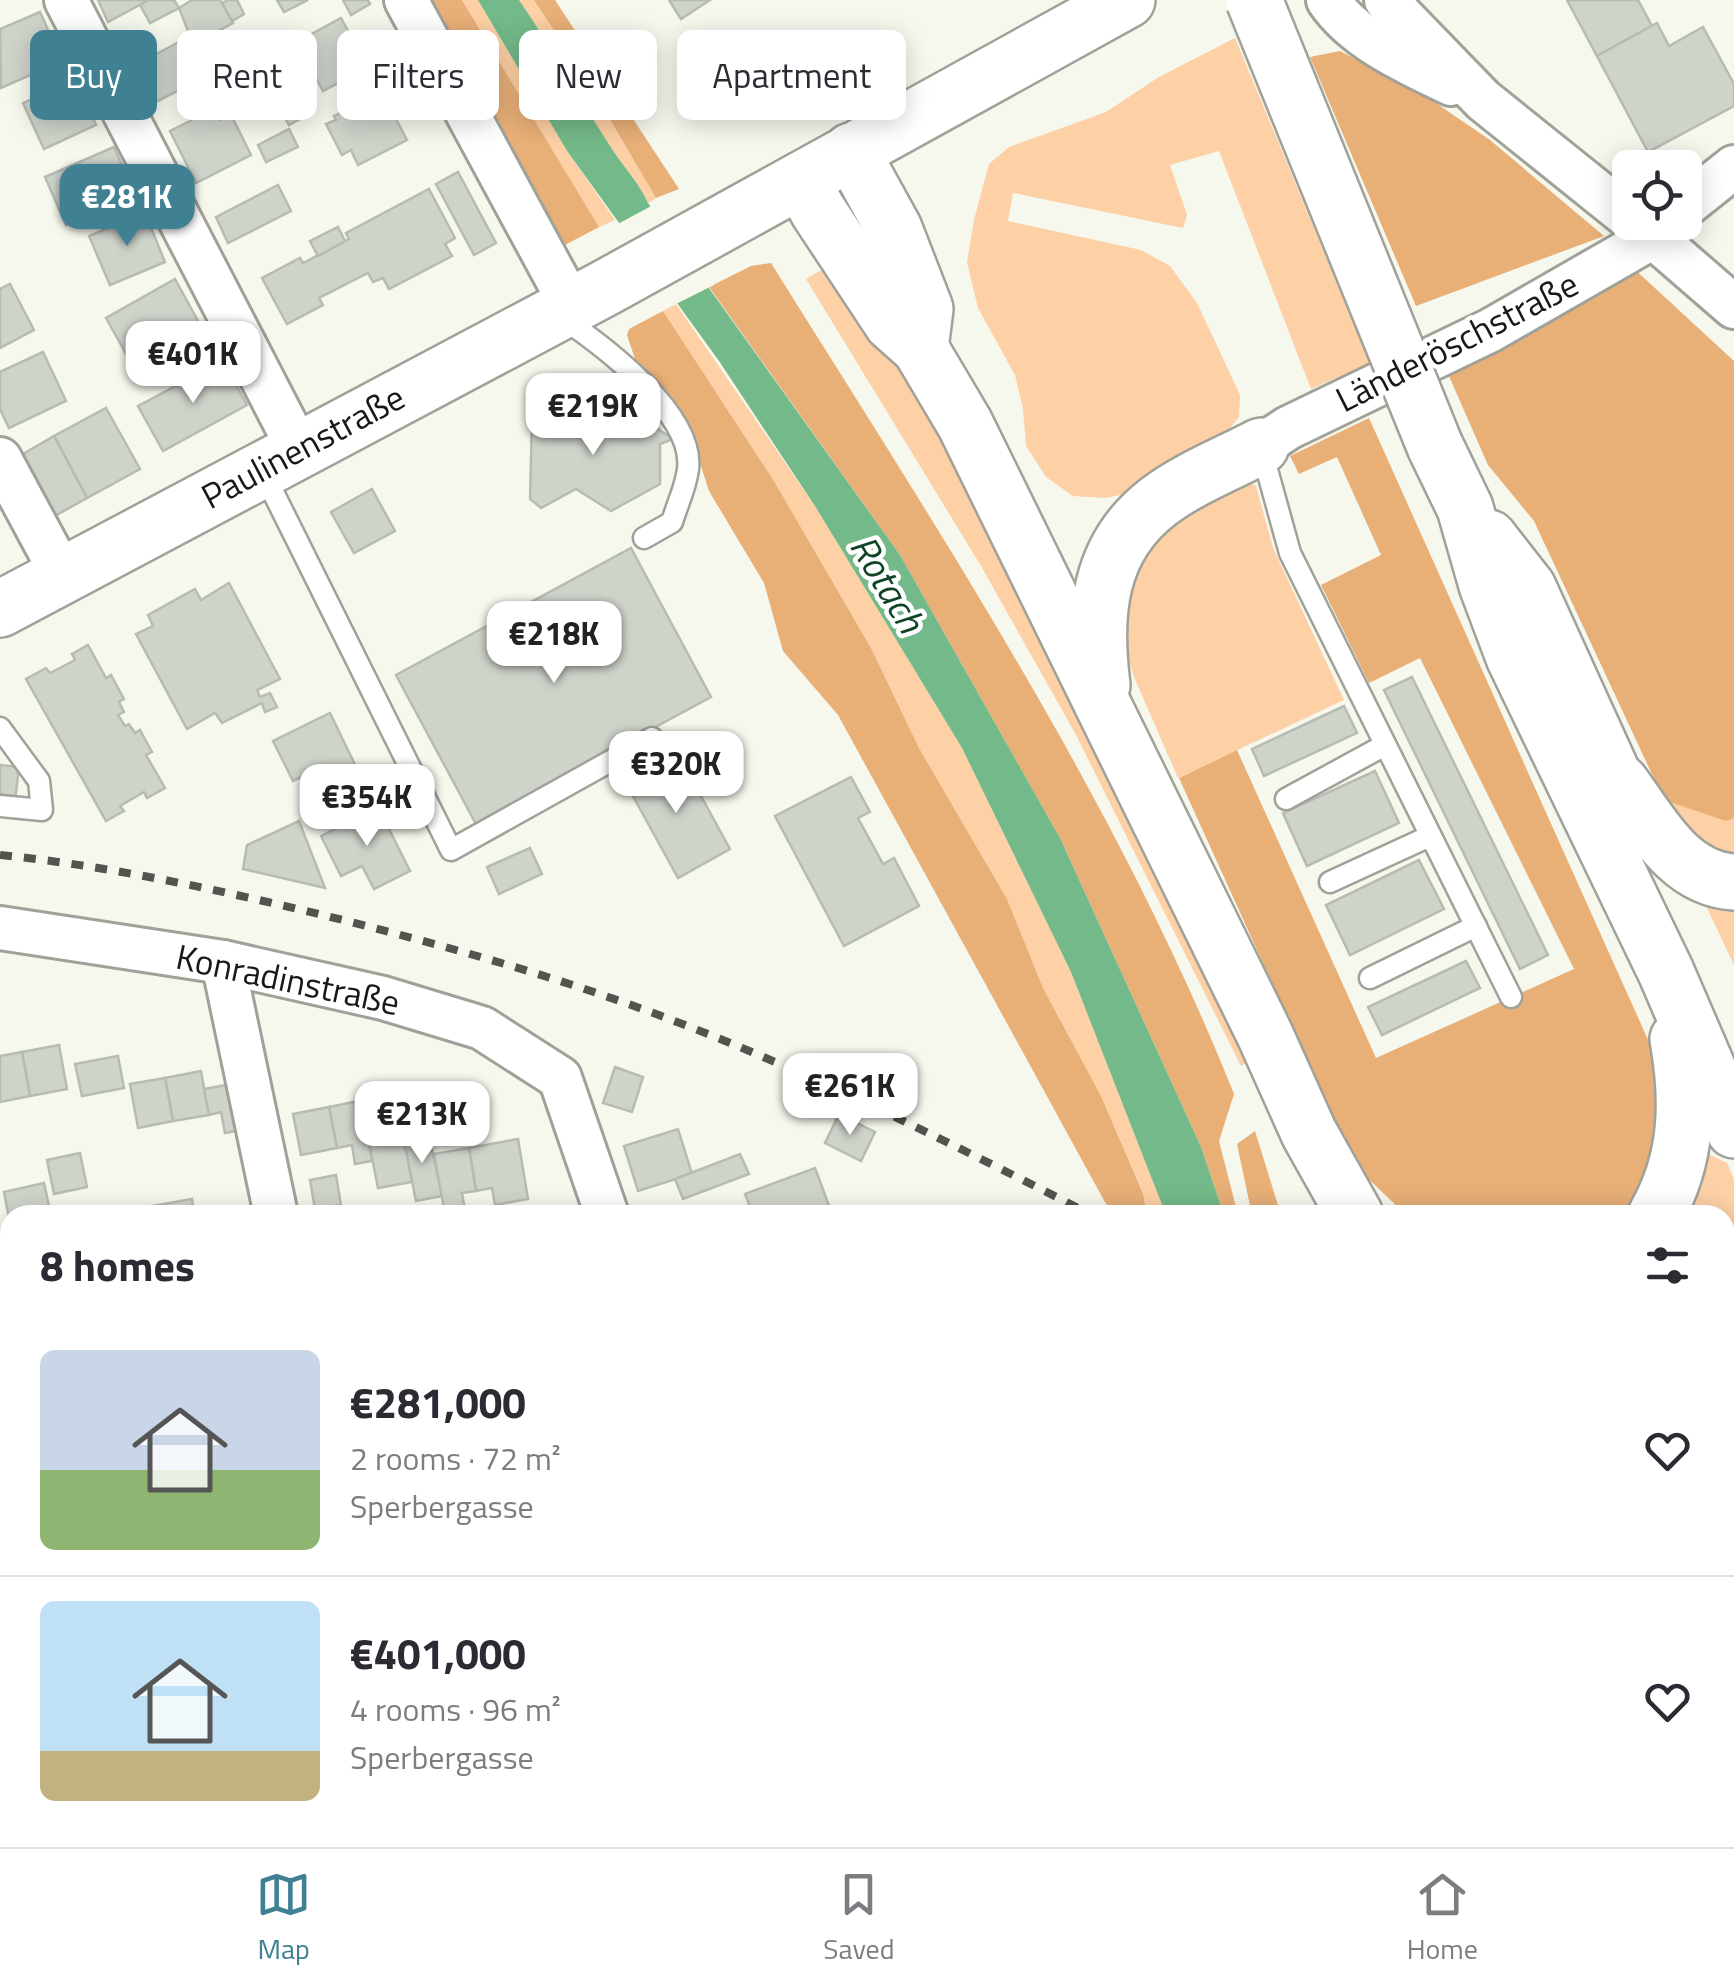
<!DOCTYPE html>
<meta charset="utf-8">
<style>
:root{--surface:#fff;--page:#f2f2f3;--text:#2b2b33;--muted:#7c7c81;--line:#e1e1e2;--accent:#3f8093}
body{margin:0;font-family:"Titillium Web",sans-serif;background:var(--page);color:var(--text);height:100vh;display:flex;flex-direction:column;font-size:38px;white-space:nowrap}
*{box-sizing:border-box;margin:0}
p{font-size:32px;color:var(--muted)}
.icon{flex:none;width:55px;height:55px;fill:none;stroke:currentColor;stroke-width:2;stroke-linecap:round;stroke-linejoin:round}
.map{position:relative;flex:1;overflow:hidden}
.drawer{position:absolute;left:0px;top:1205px;width:1735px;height:642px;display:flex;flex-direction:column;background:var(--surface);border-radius:30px 30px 0 0;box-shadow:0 5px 25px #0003}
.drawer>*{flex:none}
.top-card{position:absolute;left:30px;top:30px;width:1000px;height:90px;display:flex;gap:20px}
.fabs{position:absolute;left:1612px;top:150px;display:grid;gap:20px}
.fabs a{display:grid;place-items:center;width:90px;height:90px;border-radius:15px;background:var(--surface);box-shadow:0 5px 25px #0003;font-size:50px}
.price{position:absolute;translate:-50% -85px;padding:0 22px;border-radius:20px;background:#fff;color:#222;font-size:32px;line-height:65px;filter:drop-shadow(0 2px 5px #0008)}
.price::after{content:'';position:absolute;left:50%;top:60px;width:30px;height:22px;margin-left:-15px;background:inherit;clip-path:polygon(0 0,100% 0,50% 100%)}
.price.on{background:var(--accent);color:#fff}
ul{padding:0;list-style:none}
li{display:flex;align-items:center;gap:30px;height:250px;padding:0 40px}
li+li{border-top:2px solid var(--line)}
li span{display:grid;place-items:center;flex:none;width:280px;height:200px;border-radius:15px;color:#555}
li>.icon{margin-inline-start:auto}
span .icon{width:120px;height:120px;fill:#fffc;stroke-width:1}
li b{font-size:42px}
h2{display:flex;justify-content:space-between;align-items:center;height:120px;padding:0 40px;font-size:42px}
.tag{padding:0 35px;border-radius:15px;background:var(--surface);box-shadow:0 5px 25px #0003;font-size:35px;line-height:90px}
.tag.on{background:var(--accent);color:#fff}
.menu{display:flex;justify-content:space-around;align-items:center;height:140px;border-top:2px solid var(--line);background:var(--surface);font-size:28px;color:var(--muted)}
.menu a{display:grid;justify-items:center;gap:5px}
.menu .on{color:var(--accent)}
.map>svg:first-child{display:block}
.green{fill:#fdd0a5}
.forest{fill:#e8af77}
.water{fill:#74b989}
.pier{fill:#f6f7ed}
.building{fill:#cfd4cb;stroke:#b7bcb3;stroke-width:2.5}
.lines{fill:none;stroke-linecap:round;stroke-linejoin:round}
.service-casing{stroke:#a0a198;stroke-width:25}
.minor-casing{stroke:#a0a198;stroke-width:48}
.primary-casing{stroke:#a0a198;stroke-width:60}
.service{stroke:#fff;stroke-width:20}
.minor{stroke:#fff;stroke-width:42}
.primary{stroke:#fff;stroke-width:55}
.rail{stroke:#53544f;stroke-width:8;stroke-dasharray:12 12;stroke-linecap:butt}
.primary-bridge-casing{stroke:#a0a198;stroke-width:60;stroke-linecap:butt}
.primary-bridge{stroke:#fff;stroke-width:55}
.labels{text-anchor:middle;stroke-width:9;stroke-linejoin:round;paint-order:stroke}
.street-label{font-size:35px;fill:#181815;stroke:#fff}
.water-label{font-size:38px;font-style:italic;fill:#0f4425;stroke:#fff}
</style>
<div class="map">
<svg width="1734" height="1847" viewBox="0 0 1734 1847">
<rect width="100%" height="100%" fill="#f6f7ed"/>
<g class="green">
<path d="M462,0H478L567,151L615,220L599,227Z"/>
<path d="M519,0H534L591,87L656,198L648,203C639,183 626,170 614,152C581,102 553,49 519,0Z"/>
<path d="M1235,38L1370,363L1311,389L1219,151L1170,165L1187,215L1183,228L1013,193L1008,221L1141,250L1170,266L1197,303L1240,395L1239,417L1221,439L1131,493L1105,498L1073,496L1046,477L1026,446L1023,409L1015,375L978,308L967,262L974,220L989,164L1009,147L1106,112L1159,77Z"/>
<path d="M820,271H838L848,279L973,498L1253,1059L1241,1066L1075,733L981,566L806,279Z"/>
<path d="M676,304L815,506L962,748L1071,972L1166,1215H1147L1143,1192L1100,1094L1043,988L1007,899L919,748L871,648L774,481L663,311Z"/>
<path d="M1248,481L1256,486L1273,548L1344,700L1178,778L1134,677L1118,622L1131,566L1199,496Z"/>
<path d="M1664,800L1726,820L1734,818V856L1695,840Z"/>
<path d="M1699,891L1734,893V965Z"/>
<path d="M1708,1154L1727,1163L1734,1179V1326L1725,1324V1215H1683L1692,1202Z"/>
<path d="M1725,1375L1734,1377V1624L1725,1613Z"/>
<path d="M1725,1711L1734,1720V1847H1451L1449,1842L1435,1844L1434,1838H1725Z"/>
<path d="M1374,1838H1416L1418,1847H1375Z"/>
</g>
<g class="forest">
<path d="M415,0H462L599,227L565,245L532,196Z"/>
<path d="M534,0H555L679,189L656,198L591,87Z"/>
<path d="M1340,51L1427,97L1490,140L1604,236L1416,306L1310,57Z"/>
<path d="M771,263C939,532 1116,799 1234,1094L1219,1141L1238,1215H1224L1201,1147L1060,838L900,555L709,287L751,266Z"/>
<path d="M1630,265L1734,361V818L1726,821L1664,800L1534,521L1488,465L1445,367Z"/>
<path d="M663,311L774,481L871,648L919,748L1007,899L1043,988L1100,1094L1143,1193L1147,1215H1125L1106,1204L838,715L783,651L764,583L709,491L692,438L635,359L627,335L629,329Z"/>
<path d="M1369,418L1658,1062L1671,1115L1654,1169L1623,1215H1406L1355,1166L1179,778L1237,750L1376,1058L1574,969L1420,658L1369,683L1321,585L1381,555L1337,457L1299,474L1290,456Z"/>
<path d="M1255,1131L1281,1215H1252L1237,1144Z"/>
<path d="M1247,1838H1304L1306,1847H1249Z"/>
</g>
<g class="water">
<path d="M478,0H519C553,49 581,102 614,152C626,170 639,183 648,203L900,555L1060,838L1201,1147L1224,1215H1166L1071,972L962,748L815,506L719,361L567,151Z"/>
<path d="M1320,1838H1374L1375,1847H1321Z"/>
</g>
<path class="pier" d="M655,204L714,285L672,306L614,226Z"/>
<g class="building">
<path d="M98,0H149L108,22Z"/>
<path d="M149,0H174L179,8L150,23L140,5Z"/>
<path d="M192,0H220L232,21L233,23L204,39L223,74L206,82L204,77L156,102L136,65L190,36L179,8Z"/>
<path d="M228,0H237L244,14L232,21L222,3Z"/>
<path d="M277,0H308L284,12Z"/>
<path d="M343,0H368L370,4L351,15Z"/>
<path d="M669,0H710L681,19Z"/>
<path d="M1567,0H1638L1652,26L1597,56Z"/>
<path d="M40,12L62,61L1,88L0,29Z"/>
<path d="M341,18L368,67L323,91L297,42Z"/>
<path d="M1657,23L1669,46L1703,27L1734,84V106L1648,152L1597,56Z"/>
<path d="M624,54L635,72L621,81L610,63Z"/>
<path d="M204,77L213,94L192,105L182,89Z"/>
<path d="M76,79L96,125L44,149L23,103Z"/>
<path d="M372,83L378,94L350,108L344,97Z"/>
<path d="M382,92L407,140L358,165L351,150L342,155L326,124L336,120L334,116Z"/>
<path d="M306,100L313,112L289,125L282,112Z"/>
<path d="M214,109L220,120L231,115L251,155L196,183L170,131Z"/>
<path d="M289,129L298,147L266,162L258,145Z"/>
<path d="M114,147L135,195L66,225L45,177Z"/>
<path d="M458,172L496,243L474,255L436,184Z"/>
<path d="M278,185L291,211L228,243L216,217Z"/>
<path d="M429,189L455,238L445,244L452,256L389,289L383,278L373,282L368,273L319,298L323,305L287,324L262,278L300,258L303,263L349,239L346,233Z"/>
<path d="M145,213L165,262L110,285L89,236Z"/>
<path d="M338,227L345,241L318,256L310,241Z"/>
<path d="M175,279L198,321L129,359L106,318Z"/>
<path d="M10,284L34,330L0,348V289Z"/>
<path d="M43,352L66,401L9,428L0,409V372Z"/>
<path d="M223,361L247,405L163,451L138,406Z"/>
<path d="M559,406L571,414L582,408L617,429L638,416L673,439L660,444V484L611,511L576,489L541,508L530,499L532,420Z"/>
<path d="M106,408L140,469L87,498L54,436Z"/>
<path d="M54,436L87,498L51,518L18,457Z"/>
<path d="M372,489L395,531L354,553L331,512Z"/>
<path d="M631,548L711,697L476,824L396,675Z"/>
<path d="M229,583L280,679L257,690L260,697L270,693L277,707L265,712L262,703L222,723L215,713L187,729L136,634L153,626L148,615L195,589L201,600Z"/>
<path d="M88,645L106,678L111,675L124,699L119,702L124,712L118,715L125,726L129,724L135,733L140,730L152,752L146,755L165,788L147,798L144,792L120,806L124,811L106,821L26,679L46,668L50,673L75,660L72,654Z"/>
<path d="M1412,677L1548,955L1520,969L1384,690Z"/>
<path d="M1344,706L1357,733L1264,776L1252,749Z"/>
<path d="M330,713L361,777L325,795L314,771L293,781L273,741Z"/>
<path d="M663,754L679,782L690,776L730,849L678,878L622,776Z"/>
<path d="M0,765L19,767L15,801L0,799Z"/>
<path d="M1375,771L1399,823L1307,866L1283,813Z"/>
<path d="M851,777L870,812L858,818L883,864L894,858L919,906L844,946L775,816Z"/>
<path d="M378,807L410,871L374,889L362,866L341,876L321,836Z"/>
<path d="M299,821L325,888L243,869L247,845Z"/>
<path d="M530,848L542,874L499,894L487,867Z"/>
<path d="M1419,860L1444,909L1350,955L1326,905Z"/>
<path d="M1466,961L1480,988L1382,1035L1368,1007Z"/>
<path d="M59,1045L67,1089L30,1096L22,1052Z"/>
<path d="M22,1052L30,1096L0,1102V1056Z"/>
<path d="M118,1056L124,1088L82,1096L75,1064Z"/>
<path d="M615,1067L643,1077L632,1112L603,1103Z"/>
<path d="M201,1071L209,1115L173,1121L165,1078Z"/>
<path d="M165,1078L173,1121L138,1128L130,1084Z"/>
<path d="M237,1083L246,1129L225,1133L221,1112L209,1115L204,1089Z"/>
<path d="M373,1098L381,1140L369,1142L372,1161L355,1164L352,1145L337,1148L329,1107Z"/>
<path d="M329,1107L337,1148L301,1155L293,1114Z"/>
<path d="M839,1114L875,1132L861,1161L825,1143Z"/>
<path d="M678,1129L692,1174L638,1191L624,1146Z"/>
<path d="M428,1131L442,1196L416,1201L403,1136Z"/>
<path d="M403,1136L412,1182L378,1188L369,1142Z"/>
<path d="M518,1139L528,1199L495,1205L492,1188L476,1191L469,1148Z"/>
<path d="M469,1148L476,1191L462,1193L465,1210L445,1214L434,1154Z"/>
<path d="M80,1153L87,1187L54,1194L47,1160Z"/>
<path d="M740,1154L749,1174L683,1199L675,1179Z"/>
<path d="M815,1168L832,1214L753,1215L745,1194Z"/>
<path d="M336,1175L341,1205L315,1209L310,1180Z"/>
<path d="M44,1183L51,1215H10V1223L4,1192Z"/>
<path d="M192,1199L194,1215H153L152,1206Z"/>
<path d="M248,1208L249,1215H209Z"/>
<path d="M2,1542L10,1594L0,1597V1543Z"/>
<path d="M10,1637V1690L0,1691V1638Z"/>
<path d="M10,1777V1807L4,1779Z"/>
<path d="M0,1779H4L10,1807V1824L0,1827Z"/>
<path d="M610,1838H670L671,1847H573Z"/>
<path d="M670,1838H755L740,1840L738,1847H671Z"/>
<path d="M856,1838H911L912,1843L906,1847H859Z"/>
</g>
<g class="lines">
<g class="service-casing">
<g id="service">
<path d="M561,317C602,345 695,414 688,469C686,487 677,505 672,522L644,538"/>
<path d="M1261,448L1290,553L1511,997"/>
<path d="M262,470L451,850L652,738"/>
<path d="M0,728L39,781L42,810L0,806"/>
<path d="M1286,799L1385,745"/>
<path d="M1330,882L1430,836"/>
<path d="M1370,978L1476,926"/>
</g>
</g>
<g class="minor-casing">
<g id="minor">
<path d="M66,0L298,448"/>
<path d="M406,0L571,305"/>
<path d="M1328,0C1355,40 1408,63 1451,84"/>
<path d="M1386,0L1483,100L1630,218"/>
<path d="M1685,206L1734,167"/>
<path d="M1636,222L1734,307"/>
<path d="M1261,446L1288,428L1491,330L1653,237L1668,222"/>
<path d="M0,459L63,576"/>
<path d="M0,928L223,962L383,998L482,1028L560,1078L607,1215"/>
<path d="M223,962L276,1215"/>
<path d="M0,1344L10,1394"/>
<path d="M99,1838L101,1847"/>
<path d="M817,1838L819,1847"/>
<path d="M365,1847L410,1838"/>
</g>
</g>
<g class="primary-casing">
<g id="primary">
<path d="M851,151L894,229L925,309L920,348"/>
<path d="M801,180L818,211L892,323L920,348L965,424L1265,1035L1309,1133L1355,1215"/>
<path d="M1435,446L1465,508L1487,585L1514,657L1666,972L1734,1130"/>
<path d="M1489,538L1528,588L1634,821"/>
<path d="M0,609L607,287L1127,0"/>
<path d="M1102,685C1093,615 1098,548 1158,502C1186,480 1229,463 1261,446"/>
<path d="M1621,783C1651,823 1678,879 1734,882"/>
<path d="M1656,1215C1688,1159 1689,1101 1678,1039"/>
<path d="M1725,1338L1734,1340"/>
</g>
</g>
<use href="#service" class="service"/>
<use href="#minor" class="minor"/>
<use href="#primary" class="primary"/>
<g class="rail">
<path d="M0,855C110,866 219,890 327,916C434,943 541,972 645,1010C799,1066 946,1141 1092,1215"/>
<path d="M1725,1678L1734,1687"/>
</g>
<g class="primary-bridge-casing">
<path id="primary-bridge" d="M1254,0L1435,446"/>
</g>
<use href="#primary-bridge" class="primary-bridge"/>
</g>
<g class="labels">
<g class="street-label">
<text transform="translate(1457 342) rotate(-27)" y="12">Länderöschstraße</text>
<text transform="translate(303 447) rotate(-28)" y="12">Paulinenstraße</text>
<text transform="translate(288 980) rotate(12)" y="12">Konradinstraße</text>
</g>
<g class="water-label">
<text transform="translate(887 584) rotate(59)" y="13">Rotach</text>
</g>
</g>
</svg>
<div class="fabs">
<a><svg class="icon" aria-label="locate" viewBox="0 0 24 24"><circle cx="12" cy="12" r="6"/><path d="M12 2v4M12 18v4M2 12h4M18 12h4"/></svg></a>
</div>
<b class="price on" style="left:127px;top:249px">€281K</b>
<b class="price" style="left:193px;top:406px">€401K</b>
<b class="price" style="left:593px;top:458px">€219K</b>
<b class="price" style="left:554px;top:686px">€218K</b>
<b class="price" style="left:676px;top:816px">€320K</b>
<b class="price" style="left:367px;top:849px">€354K</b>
<b class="price" style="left:850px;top:1138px">€261K</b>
<b class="price" style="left:422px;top:1166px">€213K</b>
<div class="top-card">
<a class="tag on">Buy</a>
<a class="tag">Rent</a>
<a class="tag">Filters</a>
<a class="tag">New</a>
<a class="tag">Apartment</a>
</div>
<section class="drawer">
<h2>8 homes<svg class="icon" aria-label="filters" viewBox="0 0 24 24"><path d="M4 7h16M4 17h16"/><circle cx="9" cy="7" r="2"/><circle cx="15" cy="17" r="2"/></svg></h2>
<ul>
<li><span style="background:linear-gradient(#c9d6e8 60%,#8fb573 0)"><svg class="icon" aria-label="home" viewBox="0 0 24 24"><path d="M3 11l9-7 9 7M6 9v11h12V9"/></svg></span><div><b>€281,000</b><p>2 rooms · 72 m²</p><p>Sperbergasse</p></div><svg class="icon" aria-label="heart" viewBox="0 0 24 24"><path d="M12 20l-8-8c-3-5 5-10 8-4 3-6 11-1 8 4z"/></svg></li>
<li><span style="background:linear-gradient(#bfe0f5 75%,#c2b280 0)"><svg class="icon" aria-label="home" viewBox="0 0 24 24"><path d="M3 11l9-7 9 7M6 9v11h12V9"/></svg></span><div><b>€401,000</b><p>4 rooms · 96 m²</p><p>Sperbergasse</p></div><svg class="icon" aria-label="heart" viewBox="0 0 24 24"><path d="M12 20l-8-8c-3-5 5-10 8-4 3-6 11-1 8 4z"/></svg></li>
</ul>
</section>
</div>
<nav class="menu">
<a class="on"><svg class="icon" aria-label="map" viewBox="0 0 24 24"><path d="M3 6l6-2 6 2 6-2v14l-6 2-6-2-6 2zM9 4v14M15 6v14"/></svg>Map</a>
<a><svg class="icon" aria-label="saved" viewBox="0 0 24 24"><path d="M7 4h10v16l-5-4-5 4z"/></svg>Saved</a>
<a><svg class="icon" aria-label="home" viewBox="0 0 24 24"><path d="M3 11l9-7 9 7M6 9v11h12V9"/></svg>Home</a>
</nav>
